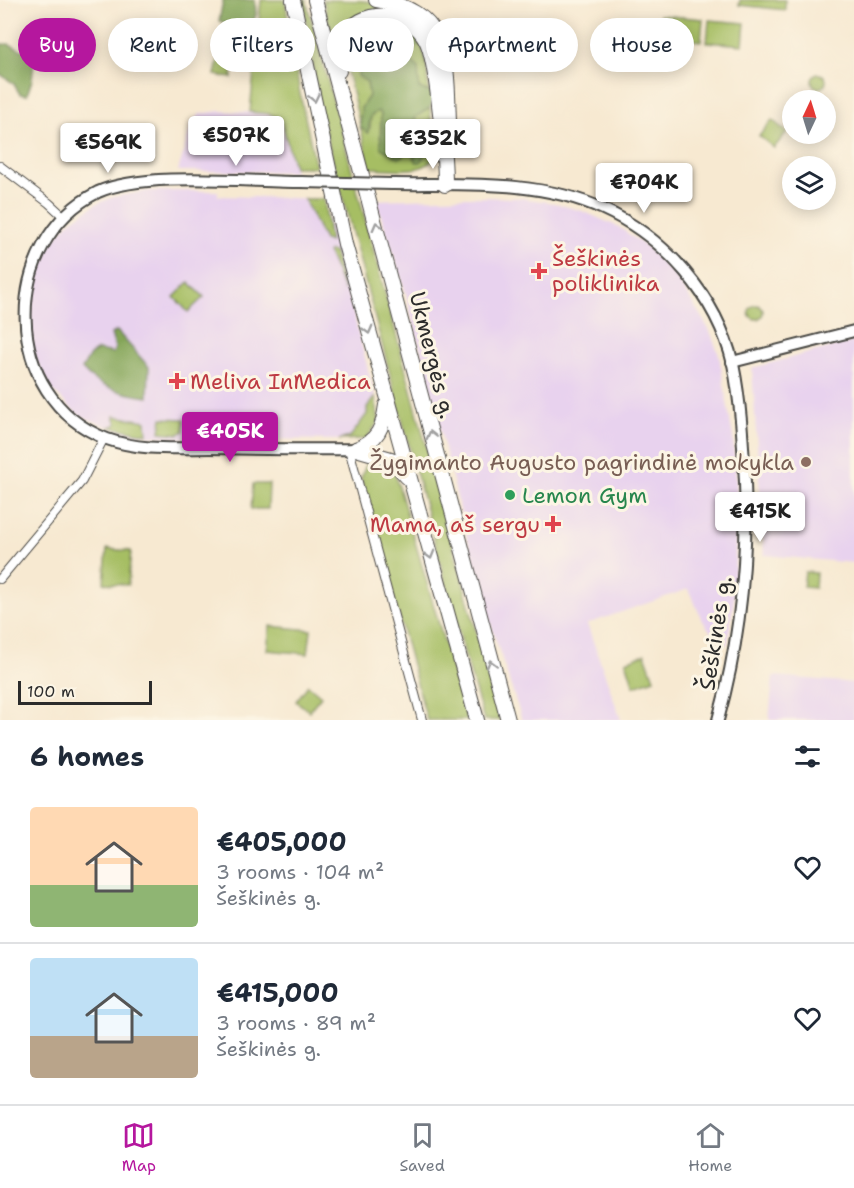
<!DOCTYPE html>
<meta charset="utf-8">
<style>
:root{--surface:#fff;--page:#f2f2f3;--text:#1f2937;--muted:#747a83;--line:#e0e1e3;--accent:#b5179e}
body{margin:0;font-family:"Shantell Sans",sans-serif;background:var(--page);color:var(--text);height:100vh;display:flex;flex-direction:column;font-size:22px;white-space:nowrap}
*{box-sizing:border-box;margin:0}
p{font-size:20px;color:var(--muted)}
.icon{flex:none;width:33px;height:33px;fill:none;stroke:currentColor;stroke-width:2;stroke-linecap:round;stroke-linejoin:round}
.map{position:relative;height:720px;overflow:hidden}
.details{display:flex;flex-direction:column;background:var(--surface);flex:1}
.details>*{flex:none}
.banner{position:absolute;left:18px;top:18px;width:819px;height:54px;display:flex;gap:12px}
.needle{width:39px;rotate:4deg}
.tools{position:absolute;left:782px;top:90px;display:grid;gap:12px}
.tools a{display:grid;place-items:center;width:54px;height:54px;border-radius:50%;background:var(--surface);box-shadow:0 3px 15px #0003;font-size:30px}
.scale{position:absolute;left:18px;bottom:15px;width:134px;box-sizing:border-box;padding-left:6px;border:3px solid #2b2b2b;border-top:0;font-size:16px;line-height:21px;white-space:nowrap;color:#2b2b2b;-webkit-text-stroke:4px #fcf5e5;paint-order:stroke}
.price{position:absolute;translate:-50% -51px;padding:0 14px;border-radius:6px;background:#fff;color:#222;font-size:20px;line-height:39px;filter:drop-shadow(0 2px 3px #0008)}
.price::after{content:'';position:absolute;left:50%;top:36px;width:18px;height:14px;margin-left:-9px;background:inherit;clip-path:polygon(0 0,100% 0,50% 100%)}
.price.on{background:var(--accent);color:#fff}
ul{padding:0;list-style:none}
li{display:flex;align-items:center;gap:18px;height:150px;padding:0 30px}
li+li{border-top:2px solid var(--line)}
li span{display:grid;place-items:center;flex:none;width:168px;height:120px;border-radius:6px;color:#555}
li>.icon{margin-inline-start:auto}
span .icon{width:72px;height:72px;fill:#fffc;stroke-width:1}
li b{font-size:26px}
h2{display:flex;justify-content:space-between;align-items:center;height:72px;padding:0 30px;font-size:26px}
.pill{padding:0 21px;border-radius:27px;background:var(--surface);box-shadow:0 3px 15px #0003;font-size:21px;line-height:54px}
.pill.on{background:var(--accent);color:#fff}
.tabs{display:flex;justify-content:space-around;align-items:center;height:84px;border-top:2px solid var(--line);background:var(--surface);font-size:16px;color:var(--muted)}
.tabs a{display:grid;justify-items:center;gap:3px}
.tabs .on{color:var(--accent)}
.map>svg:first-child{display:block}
.built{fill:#e8d2ee}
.green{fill:#a6be63;stroke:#687447;stroke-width:1.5}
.forest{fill:#84a559;stroke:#586842;stroke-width:1.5}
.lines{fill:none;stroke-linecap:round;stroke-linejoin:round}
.street-casing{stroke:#4a4844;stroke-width:10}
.secondary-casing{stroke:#4a4844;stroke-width:14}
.highway-casing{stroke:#4a4844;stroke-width:16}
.street{stroke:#fff;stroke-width:8}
.secondary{stroke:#fff;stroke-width:10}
.highway{stroke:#fff;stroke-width:14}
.secondary-bridge-casing{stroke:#4a4844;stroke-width:14;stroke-linecap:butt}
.secondary-bridge{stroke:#fff;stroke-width:10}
.oneway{stroke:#a0a0a0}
.health-dot{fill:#e0444e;stroke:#fcf5e5;stroke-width:2}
.education-dot{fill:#8d6e63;stroke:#fcf5e5;stroke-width:2}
.leisure-dot{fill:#2e9e5b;stroke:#fcf5e5;stroke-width:2}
.labels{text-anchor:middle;stroke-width:6;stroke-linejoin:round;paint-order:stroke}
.health-label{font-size:22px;fill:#be3a42;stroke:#fcf5e5;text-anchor:start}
.street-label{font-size:22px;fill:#2b2b2b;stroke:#fcf5e5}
.education-label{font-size:22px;fill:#785e54;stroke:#fcf5e5;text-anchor:end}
.leisure-label{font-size:22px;fill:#27864d;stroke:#fcf5e5;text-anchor:start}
</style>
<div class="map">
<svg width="854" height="720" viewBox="0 0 854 720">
<rect width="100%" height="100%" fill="#fcf5e5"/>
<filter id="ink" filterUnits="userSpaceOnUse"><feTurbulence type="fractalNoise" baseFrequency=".0167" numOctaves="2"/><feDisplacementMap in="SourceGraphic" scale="12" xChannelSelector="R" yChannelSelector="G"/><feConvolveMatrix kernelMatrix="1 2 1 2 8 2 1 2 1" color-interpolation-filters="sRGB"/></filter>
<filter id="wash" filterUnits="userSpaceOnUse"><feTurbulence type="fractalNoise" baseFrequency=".008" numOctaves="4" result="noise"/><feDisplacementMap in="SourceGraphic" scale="24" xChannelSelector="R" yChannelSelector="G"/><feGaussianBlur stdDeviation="1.35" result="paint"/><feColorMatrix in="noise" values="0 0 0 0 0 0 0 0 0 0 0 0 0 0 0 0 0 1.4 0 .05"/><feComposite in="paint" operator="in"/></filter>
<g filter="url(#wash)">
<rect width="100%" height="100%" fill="#f7e9d1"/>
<g class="built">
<path d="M220,111L264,113L281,120L295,172L178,171L192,123L200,114Z"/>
<path d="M147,191H218V196L324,199L375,397L367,407V414L350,437L339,440L179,438L126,434L78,415L49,387L32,352L27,303L43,252L68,223L96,204L113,197Z"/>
<path d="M471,197L521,198L554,203L582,211L619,227L648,248L676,276L710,331L719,355L733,437L737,492L734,601L727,645L716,639L703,621L688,589L587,624L621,720H522L483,601L406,294L376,200Z"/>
<path d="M854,341V563L764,555L752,368Z"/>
<path d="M773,676L854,683V720H769Z"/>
</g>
<g class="green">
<path d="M261,0H285L300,94L316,167H294L281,120L270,114L250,112Z"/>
<path d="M303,0H306L500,720H484L466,659L319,108Z"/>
<path d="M323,0C350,0 385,0 410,12C418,16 428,27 432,35C443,58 446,130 449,159H446L435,54L427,31L416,20L394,9L382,8L366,13L347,25L334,44Z"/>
<path d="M740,0H785V10L739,5Z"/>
<path d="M660,15L703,19L701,41L658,37Z"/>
<path d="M709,20L745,23L743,45L707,42Z"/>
<path d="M421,42L426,61L429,92L419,88L418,67L412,62V50Z"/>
<path d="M221,49L228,51L233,65L232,78L215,75Z"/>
<path d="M356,49H359L362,55L358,76L367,82L369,96L361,108L370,127L371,116L377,111L381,113L380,138L403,155V145L411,138L412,153L417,162L426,150L437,151C430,177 392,168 370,168L345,62V55L353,57Z"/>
<circle cx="819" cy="81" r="7"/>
<path d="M430,108L431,119L421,127L416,122L415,117Z"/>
<path d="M772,120L787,132L774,148L759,136Z"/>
<path d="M304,199H324L330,242L324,240Z"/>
<path d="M330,251L334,252L344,290L328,253Z"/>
<path d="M189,282L204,297L188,312L174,297Z"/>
<circle cx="756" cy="312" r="7"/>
<path d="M375,397L379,421L366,439L339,440L350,437L367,414V407Z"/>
<path d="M114,416L146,421L147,434L110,427L117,424Z"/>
<path d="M162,418L184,419V431L179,434L160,432Z"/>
<path d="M383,460L394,470L467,720H427L361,478L366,465Z"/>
<path d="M253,484H269L268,509H251Z"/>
<path d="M107,549L131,551L128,585L104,583Z"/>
<path d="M805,572L816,573L815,588L803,587Z"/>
<path d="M270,626L311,630L308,654L267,650Z"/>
<path d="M645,654L654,679L634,686L626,661Z"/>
<path d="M308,685L321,696L309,711L296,701Z"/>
</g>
<g class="forest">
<path d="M223,0H255L256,15L251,27L245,29L219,21Z"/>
<path d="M394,20L414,30L421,42L412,50V62L418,67L419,88L432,93L434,99L430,108L415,117L416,122L421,126L431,119C438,126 439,147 434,155L426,151L421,162H417L412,153L410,138L406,139L403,156L399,158L381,148V114L378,111L371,116L368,133L360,127L361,108L369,96L367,82L358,76L362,55L359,49L351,60H347L345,55C351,27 368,23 394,20Z"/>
<path d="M0,44H9L35,56L32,80L27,95L20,94L13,83L0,74Z"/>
<path d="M117,331L149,367L148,397C124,394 98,388 82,369L90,355L98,350L113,353L115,348L111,334Z"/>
</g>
</g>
<g filter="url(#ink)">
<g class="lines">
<g class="street-casing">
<g id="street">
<path d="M0,166L49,203L62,215"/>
<path d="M349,449L422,720"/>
<path d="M0,579L82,481L104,438"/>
</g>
</g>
<g class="secondary-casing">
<g id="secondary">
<path d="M301,182C246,182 146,171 98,192C0,241 0,398 107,439C140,451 176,448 210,448C259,449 308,450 356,449"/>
<path d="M392,184C462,185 538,179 603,209C665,237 717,297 733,364C741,403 743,443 745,482C748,563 740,641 718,720"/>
<path d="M732,362L854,331"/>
</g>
</g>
<g class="highway-casing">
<g id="highway">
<path d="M293,0L345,244L477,720"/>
<path d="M315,0L508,720"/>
<path d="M376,0C459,11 445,75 450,141"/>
<path d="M339,71C338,60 338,49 343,39C359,6 410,9 426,40C437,61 445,157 445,185"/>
<path d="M356,449C378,440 383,428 386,405"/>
<path d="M356,449L391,459L407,477"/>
</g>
</g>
<use href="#street" class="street"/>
<use href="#secondary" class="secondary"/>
<use href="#highway" class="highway"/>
<g class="secondary-bridge-casing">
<path id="secondary-bridge" d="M301,182L392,184"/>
</g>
<use href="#secondary-bridge" class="secondary-bridge"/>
</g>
<defs><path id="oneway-chevron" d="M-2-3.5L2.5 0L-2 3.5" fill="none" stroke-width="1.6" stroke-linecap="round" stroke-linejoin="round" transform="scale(1.5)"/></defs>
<g class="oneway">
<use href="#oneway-chevron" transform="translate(314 98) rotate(78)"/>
<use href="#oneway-chevron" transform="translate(377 226) rotate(-105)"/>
<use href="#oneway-chevron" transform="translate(368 330) rotate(75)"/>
<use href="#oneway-chevron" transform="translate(431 435) rotate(-104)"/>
<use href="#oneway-chevron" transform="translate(430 555) rotate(74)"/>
<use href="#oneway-chevron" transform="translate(491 664) rotate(-106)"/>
</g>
</g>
<g class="health-dot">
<path d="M536 262h6v6h6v6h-6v6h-6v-6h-6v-6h6z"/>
<path d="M174 372h6v6h6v6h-6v6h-6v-6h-6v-6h6z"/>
<path d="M550 515h6v6h6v6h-6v6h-6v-6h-6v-6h6z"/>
</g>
<circle class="education-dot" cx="806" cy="462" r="6"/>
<circle class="leisure-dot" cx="510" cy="495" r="6"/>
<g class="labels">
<g class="health-label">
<text x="552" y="266">Šeškinės<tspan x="552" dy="25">poliklinika</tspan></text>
<text x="190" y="389">Meliva InMedica</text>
<text x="540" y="532" text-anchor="end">Mama, aš sergu</text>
</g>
<g class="street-label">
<text transform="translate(433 355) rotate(76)" y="8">Ukmergės g.</text>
<text transform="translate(715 633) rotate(-81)" y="8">Šeškinės g.</text>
</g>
<g class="education-label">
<text x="794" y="470">Žygimanto Augusto pagrindinė mokykla</text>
</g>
<g class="leisure-label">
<text x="522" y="503">Lemon Gym</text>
</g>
</g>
</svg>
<div class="tools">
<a><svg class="needle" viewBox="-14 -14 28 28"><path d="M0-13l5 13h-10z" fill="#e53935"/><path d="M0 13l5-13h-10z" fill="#747a83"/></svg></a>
<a><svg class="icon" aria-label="layers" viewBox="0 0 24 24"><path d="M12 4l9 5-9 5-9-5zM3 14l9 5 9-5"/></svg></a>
</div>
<div class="scale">100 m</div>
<b class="price" style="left:236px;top:167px">€507K</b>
<b class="price" style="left:433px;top:170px">€352K</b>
<b class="price" style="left:108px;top:174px">€569K</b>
<b class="price" style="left:644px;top:214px">€704K</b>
<b class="price on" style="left:230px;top:463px">€405K</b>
<b class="price" style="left:760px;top:543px">€415K</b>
<div class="banner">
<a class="pill on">Buy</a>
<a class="pill">Rent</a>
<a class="pill">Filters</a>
<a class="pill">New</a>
<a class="pill">Apartment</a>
<a class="pill">House</a>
</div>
</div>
<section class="details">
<h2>6 homes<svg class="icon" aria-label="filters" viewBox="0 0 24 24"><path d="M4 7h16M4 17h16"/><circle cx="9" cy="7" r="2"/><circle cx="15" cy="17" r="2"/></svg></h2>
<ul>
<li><span style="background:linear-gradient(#ffd9b3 65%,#8fb573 0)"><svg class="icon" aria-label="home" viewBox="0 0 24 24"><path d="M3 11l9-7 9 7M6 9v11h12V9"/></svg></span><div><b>€405,000</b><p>3 rooms · 104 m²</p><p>Šeškinės g.</p></div><svg class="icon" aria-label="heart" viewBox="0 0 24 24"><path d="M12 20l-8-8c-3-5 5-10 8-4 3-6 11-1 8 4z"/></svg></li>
<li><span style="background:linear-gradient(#bfe0f5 65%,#b9a48a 0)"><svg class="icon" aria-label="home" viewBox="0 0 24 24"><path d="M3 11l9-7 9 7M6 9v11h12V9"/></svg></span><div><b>€415,000</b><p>3 rooms · 89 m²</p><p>Šeškinės g.</p></div><svg class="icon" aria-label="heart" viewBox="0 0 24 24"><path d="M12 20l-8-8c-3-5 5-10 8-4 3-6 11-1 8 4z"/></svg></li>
</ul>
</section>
<nav class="tabs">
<a class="on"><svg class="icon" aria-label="map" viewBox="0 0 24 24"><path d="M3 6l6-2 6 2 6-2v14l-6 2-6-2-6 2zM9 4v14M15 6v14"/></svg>Map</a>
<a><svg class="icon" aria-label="saved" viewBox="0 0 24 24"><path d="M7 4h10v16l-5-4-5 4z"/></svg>Saved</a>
<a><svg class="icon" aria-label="home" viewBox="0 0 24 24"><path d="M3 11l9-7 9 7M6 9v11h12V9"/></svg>Home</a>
</nav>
